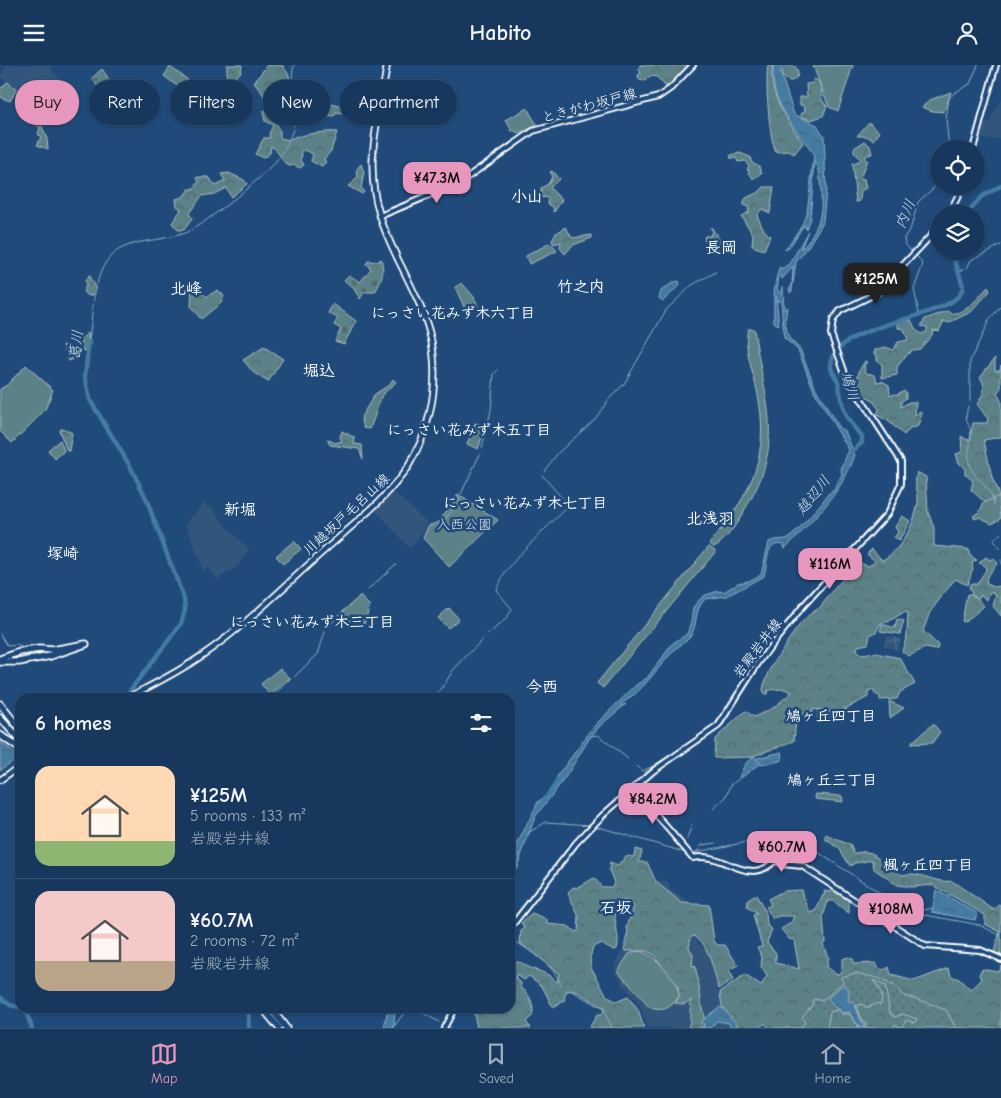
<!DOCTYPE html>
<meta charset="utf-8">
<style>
:root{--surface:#17385c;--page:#244365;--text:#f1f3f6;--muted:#9eacbb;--line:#365272;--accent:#e797bd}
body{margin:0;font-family:"Comic Neue","Klee One",sans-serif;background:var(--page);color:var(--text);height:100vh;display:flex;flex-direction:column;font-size:19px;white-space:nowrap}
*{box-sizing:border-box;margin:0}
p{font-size:16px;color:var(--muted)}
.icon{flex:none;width:28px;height:28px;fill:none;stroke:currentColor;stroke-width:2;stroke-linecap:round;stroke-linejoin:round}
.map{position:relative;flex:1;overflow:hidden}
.drawer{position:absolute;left:15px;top:628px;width:500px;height:320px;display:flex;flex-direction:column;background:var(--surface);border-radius:15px;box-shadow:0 1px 4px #0004,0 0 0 1px var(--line)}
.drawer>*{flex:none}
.top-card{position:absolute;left:15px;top:15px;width:500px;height:45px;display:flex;gap:10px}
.fabs{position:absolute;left:930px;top:75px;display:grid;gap:10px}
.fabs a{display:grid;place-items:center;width:55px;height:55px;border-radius:50%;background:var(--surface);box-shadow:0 1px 4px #0004,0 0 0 1px var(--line);font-size:25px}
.price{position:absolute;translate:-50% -42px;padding:0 11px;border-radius:10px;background:var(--accent);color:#111;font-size:16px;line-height:32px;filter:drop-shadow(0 1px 2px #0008)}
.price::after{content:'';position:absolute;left:50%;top:30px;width:15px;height:11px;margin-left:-8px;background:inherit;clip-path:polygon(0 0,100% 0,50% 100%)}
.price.selected{background:#222;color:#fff}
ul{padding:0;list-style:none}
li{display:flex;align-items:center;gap:15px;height:125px;padding:0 20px}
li+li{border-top:1px solid var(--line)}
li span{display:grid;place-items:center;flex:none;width:140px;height:100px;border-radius:15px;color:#555}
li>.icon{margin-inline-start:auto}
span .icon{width:60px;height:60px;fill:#fffc;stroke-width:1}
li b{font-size:21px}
h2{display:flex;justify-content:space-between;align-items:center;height:60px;padding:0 20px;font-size:21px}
.tag{padding:0 18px;border-radius:22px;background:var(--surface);box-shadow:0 1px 4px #0004,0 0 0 1px var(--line);font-size:18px;line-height:45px}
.tag.selected{background:var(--accent);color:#111}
header{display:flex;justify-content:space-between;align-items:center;height:65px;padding:0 20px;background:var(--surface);font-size:22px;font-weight:700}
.menu{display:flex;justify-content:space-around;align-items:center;height:70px;border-top:1px solid var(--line);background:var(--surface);font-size:14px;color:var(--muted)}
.menu a{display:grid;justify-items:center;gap:2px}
.menu .selected{color:var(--accent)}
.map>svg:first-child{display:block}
.built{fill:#32547b}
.industrial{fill:url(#industrial-grid)}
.grass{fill:url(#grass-dots);stroke:#adc0c2}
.forest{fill:url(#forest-crowns);stroke:#adc0c2}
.cemetery{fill:url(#cemetery-stones);stroke:#adc0c2}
.green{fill:#5b8186;stroke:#adc0c2}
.water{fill:url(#water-ripples);stroke:#8fafc7}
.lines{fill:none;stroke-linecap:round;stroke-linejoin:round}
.stream{stroke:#8fafc7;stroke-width:1}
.river{stroke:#447aa1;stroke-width:4.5}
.secondary-casing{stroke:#fff;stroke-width:8}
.primary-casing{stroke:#fff;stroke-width:8}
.motorway-casing{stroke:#fff;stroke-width:9}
.secondary{stroke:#1f4a7a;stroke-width:4}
.primary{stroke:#1f4a7a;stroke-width:4.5}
.motorway{stroke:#1f4a7a;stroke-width:5.5}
.labels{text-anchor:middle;stroke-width:5;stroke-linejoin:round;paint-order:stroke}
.street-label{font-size:14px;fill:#fff;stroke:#1f4a7a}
.park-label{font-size:14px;fill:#d6e0e1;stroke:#1f4a7a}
.water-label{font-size:15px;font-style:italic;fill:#d0dee8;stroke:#1f4a7a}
.neighbourhood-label{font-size:15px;font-weight:bold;fill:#fff;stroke:#1f4a7a}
.quarter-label{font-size:16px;font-weight:bold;fill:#fff;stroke:#1f4a7a}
</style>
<header><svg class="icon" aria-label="menu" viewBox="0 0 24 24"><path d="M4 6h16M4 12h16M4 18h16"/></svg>Habito<svg class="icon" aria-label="person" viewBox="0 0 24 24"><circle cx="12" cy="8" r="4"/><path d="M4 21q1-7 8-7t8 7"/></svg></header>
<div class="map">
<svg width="1001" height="963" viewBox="0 0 1001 963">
<defs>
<pattern id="industrial-grid" width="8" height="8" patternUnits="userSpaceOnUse" patternTransform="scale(1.25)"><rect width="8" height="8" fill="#32547b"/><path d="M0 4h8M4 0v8" fill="none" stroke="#516e8f"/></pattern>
<pattern id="grass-dots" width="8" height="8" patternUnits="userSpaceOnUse" patternTransform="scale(1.25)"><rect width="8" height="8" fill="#5b8186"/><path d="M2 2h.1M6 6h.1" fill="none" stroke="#54696c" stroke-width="1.8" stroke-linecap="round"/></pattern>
<pattern id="forest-crowns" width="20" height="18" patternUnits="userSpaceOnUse" patternTransform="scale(1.25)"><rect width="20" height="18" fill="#5b8186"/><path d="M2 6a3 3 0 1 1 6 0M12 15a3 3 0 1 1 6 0" fill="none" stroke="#54696c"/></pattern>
<pattern id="cemetery-stones" width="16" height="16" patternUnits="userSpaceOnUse" patternTransform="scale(1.25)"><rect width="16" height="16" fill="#5b8186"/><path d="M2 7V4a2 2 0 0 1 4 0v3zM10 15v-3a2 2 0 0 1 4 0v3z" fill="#54696c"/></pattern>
<pattern id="water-ripples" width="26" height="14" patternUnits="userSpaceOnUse" patternTransform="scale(1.25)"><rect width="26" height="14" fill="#447aa1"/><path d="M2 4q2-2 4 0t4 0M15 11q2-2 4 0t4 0" fill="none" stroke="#486376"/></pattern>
</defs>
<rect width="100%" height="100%" fill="#1f4a7a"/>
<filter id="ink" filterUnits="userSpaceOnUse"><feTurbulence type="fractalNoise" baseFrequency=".02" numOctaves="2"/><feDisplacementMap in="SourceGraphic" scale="10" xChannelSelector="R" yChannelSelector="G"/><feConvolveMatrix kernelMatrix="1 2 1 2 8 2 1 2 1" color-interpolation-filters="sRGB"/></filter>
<g filter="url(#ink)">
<g class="built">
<path d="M7,0H51V3L72,28L52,45L42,35L18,24L10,36L2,34L0,32V22L2,23L7,17L0,11Z"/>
<path d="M1001,33V74H981L983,57L989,58Z"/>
<path d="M393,426L429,459L410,484L376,446V443Z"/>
<path d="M204,437L208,442L211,440L228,463L249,484L238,501L217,515L208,503L203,506L186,459Z"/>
<path d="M655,816L668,817L671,826L687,834L696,851L699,878L707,885L719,929L746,913L776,963H647L640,941L624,922L614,903L621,887L640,878Z"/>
</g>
<path class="industrial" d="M887,570L901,574L898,585L884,581Z"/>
<path class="grass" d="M861,904L948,938L968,963H787L801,927Z"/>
<g class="forest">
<circle cx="790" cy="8" r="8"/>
<path d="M227,0H242L241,7L219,28L221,19L227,10Z"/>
<path d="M267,0H282L289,10L290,17L280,33L271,52L280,66V73L290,75C299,69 326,66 337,67L331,86L324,94L326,98L322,102L311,96L313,89L305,85L302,87L301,95L304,100L300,103L294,100L289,101C280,96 280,86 271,81L270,88L263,93L255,89L264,73H270L269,69L273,60L265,56L263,47L267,44L263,29L254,18Z"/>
<path d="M640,0H686L690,2L670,22L664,20L657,12L650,11L645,16L639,15L638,10L641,8L639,4Z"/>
<path d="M768,0H773C767,31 788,54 803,78L794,89L789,86L776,87C769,75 765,14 768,0Z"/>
<path d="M814,14C823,16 821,29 822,35L827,41L823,51L811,55L802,52L801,49L805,46L804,41L800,40V32H807L806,19L813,18Z"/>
<path d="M317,29L324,37L343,42L342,49L336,48L334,52L328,51L322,55L311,52C306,44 310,34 317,29Z"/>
<path d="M36,56L40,57L47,74L48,84L37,80L41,72L38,69L40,63L35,58Z"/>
<path d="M865,76L870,81L872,89L866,90L864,94L867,95L860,114L864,115L866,123L861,126L860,136L856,137L852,99L858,97L860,94L854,88V83Z"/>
<path d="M740,88L750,92L751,96L760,102L762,109L754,114L749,108L750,105L747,104L749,101L745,96L738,97L736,93H730L731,90Z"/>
<path d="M361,99L364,108L361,123L364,127L362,129L348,121L358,113L357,104Z"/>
<path d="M552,106L559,114L550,123L562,135L554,147L553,142L548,139V134L545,132L541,133V123L548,119L552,112L550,107Z"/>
<path d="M229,108L244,115L247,119L231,132L226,123L214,129L202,131L189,148L192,154L184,165H178L172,158L181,145L177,141L176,134L183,132L189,124H193L199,117L197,113L199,112H209L215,121L225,116L221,109Z"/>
<path d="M764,122H774L770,148L762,144L757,150L764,165L770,171L764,185L752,181L753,169L741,151L749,147L748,142L743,140L746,133L759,127Z"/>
<path d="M566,162L572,173L592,170V173L573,180L565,189L560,183L561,177L554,179L552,176L555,169Z"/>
<path d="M710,163H712L722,178L719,183L710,186L706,184L707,177L704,174L705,171H710L712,166Z"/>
<path d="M89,211L96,224L94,229L89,231L83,227L86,221L85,216Z"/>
<path d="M192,221H197L206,232L218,225L224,231L221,238L201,254L191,242Z"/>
<path d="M988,222L990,226L971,247L948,258L944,256L939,266L933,265L932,270L920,284L912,285L906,291L897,302V310L882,313V299L877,296V290L874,289L875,285L886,282L893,285L898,277L908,275L904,264L898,263V257L911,255L916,265L921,269L927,267V262L921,261L925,254L948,246L952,249C970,246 977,233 988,222Z"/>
<path d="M87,268L89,269L87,286L82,285L78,292L69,296L63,280L73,283L80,281L83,276L79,273L80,270L85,272Z"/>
<path d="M264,282L283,294L268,317L253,307L243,295Z"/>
<path d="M995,293V305H1000L1001,300V323L997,328L1001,336V372L984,375L992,413L1001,435V447L987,439L971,425L973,416L965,409V404L959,398L956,389L962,387L961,371L967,375L970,374L973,358H987L988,354L977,339C983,330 987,322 980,312Z"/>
<path d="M865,296L867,297L864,301L866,308L875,310L877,317L882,316L889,320L890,330L898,329L904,325L906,327V333L901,337V342L909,337H916L915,351L920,346L922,349L918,361L910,364L904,370L888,356L877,350L879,344L871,334L860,327L856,317L860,304Z"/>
<path d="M342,366L355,373L354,379L362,380L363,394L359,384L330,380L327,374L335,378L342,376L340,372Z"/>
<path d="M917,407L926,412L928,447L934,463V481L968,484L970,491L977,495L972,498L973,503L967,520L955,514L930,547L923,566L938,580L937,585L925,583L909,591L902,586L907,570L908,548L904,547L888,557L881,558L876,567L870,570L868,579L858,581L856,586L861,590L876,588L900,593L915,619L900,627L897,634L880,635V631L875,629L873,625L868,627V632L835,649L813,644L811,653L796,655L794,676L751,692L714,693L715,674L744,647L746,646L754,652L773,643L792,627L784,624L768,625L767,629H763C760,614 796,561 809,550C812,547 818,545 821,541C835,523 842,513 859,498L869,501L875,496L867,489L872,484L882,495C901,487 915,457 918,437C919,426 913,419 917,407Z"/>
<path d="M986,492L990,495L994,493L997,499C992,504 984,512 987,519L994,522L1001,521V551L993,541L996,530L993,527H990L987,535L981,530L977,535L971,531L972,527L969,525L970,519H977L986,505L985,501L979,498Z"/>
<path d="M826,770L850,780L854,788C859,788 863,786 867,787C879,788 884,803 897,806L901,810C921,805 936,819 952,816L994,845L1001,839V891L994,887L1000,867L985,859V850L933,820L911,822L897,820L874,804L873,795L855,798L850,801L839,783L826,775Z"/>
<path d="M635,784L642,786L639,797H647L656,817L682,838L709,840L714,876L717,880H725L738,901L728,906L733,915L719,924C713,907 710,881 695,870L691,871L689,882L693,890L692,901L695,902C700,919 700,937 704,953L701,957L704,959L703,963H688C692,954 688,945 692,935L683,939L675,938L679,932L678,923L654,890L646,886H626C622,877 630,870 627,862L634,841L630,836H622C607,851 622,868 617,884L614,885L601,878L593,882L590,893L591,902L607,931L616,937L628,932L638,945L644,963H589L597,950H601L605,944L578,927L569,925L565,930L564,936L553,943L542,921L529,911L524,915L517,910L515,912L521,918V923C528,925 536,944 532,951C530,953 528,955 526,957L531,963H477L474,948L477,943L510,942V896C521,895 523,901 532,904C545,908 547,908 557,917L559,909L520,878L521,866L525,863L521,858L532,849L548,855V859L568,861L576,867L578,866L579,852L568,828L573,822L577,823L594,813L602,822H612L614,818L609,805L610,798L618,801L626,791L634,792Z"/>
<path d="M834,824L849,834V848L833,836H828L823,852L825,876L823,879L828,892L826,902L834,908L839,909L842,904V894L846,892L852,894L854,899L876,898L878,903L884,905L889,902L891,910L914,916L949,903L951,911L959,914L971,925L982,914L979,910L981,905L986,904L998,906L1001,900V963H956L946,945C937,942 910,930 905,932L892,920L877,913L855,908L841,912L843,917L822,936L815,934L812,936L813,939L802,952L805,958L800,963H769L765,958L759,963H732L737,960L722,942L720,927L745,910L761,921L767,911L761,902L762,892L757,882L762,881L753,850L757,849L747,842L748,835L756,830L766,848L767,860L772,864L767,877L776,888V898L799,904L794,875L789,874L781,864L791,858L794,851H779L773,854L766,842L771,840L768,834L783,826L801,825L810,848L816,846L823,830H825L824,826L831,827Z"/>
<path d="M873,915L885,921L890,948L895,952L903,949L917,954L915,958L906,955L901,963L895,959L892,963H864L867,959L863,956L856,941L862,939L867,943L878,938L880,940C885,929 878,921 873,915Z"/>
<path d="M838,945L842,949H850L859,963H827L830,947Z"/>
</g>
<g class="cemetery">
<path d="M102,4L113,20L103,29L92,13Z"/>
<path d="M381,194C385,208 382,215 375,227H364L360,234L354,224L344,215L349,210L360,217L371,204L366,199L368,196L377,197Z"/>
<path d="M333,239L356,256L344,279L335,276L341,264L334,260L338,253L328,248Z"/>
<path d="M62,363L72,368L69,386H67L59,365Z"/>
<path d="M902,451L910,456L899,476L894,473L898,467L895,462Z"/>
</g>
<g class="green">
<path d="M853,0L838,46L829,42L813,1Z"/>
<path d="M170,2L188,15L181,24L164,11Z"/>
<path d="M7,17L17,24L10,36L0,32V22L2,23Z"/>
<path d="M951,27L944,47L932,46L922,42L930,35Z"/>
<path d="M527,43L537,60L519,69L512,66L506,55Z"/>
<path d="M869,57L880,67L874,75L866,71H857Z"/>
<path d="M550,178L557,186L529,199L526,191Z"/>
<path d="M462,218L474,232L479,244H465L455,222Z"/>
<path d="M748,264H754C764,335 787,378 745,444C738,457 727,475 714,482L710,479C717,468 726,459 733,448C761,409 767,371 757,325C753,308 743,281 748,264Z"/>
<path d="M26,300L53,325L45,345L12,378L0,366V324L7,320Z"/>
<path d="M393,314L396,317L382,330L370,364L364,363L361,352L375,329L389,320Z"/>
<path d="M475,358L486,361L478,384L467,379Z"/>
<path d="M60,375L64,386L55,394L48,385Z"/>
<path d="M458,430L498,455L449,502L423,473L429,460L438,458Z"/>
<path d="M999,431L1001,453L992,458L979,452L976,454L973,451L979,447L984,438Z"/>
<path d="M294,476L301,484L283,499L276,491Z"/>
<path d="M709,481L716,486L603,623L597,618Z"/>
<path d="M967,529L976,532L984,541L965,557L962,556Z"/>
<path d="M360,531L370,541L364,559L347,555L341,548Z"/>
<path d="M449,543L459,554L448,563L438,553Z"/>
<path d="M897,554L904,556L900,569L880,566L882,559L895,563Z"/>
<path d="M280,603L290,613L270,630L261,619Z"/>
<path d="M889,636L904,643L890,653Z"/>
<path d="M818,644L833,649L845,644L849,646L846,647L845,654L818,656Z"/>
<path d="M933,659L940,667L932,678L910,679Z"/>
<path d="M816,729L842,731L843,737L815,734Z"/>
<path d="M638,886C654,887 679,916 679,931C672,943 662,948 649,942L618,906L629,889Z"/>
</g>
<g class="water">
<path d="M774,0H784L780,6L794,49L817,60L824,71L826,124L823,157L806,185L796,197L792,226L790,228L789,223L792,221L793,202L782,214L781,210L779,211L777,225L781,228L783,221L784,245L787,242L785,258L789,273L800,284L816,324L839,363L845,366L855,390C842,427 813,457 785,483L783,479C765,474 768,500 764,511L727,531L705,534C694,546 698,554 693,566C690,574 677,582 671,589C655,605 642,628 622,638L621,641L626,639L602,659L591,671L565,713L535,752L517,802L510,810L520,790L516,789L510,801V794L538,737L557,721L556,713L595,660L636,620L647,613L673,578L687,569L691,559L693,542L703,531L718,526L724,527L738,518L748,516L761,509L769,477C775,473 782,476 788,473C799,467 821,439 828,429L834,425L842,409L841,404L849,385L814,326L798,285L784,273L781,237L778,235L777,237L776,231L779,261L774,257C774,238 772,220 780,202L782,205L790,199L808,166L801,183L804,182C822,157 823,146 820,115C819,108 820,103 815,97L810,153L806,164L804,160L789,183L785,185L802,160L807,147L814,91C798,63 767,37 774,0Z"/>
<path d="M679,216L680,220L663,236L659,233L661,226L674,217Z"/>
<path d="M0,677L18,691V693L0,705Z"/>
<path d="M782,687L783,692L780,696L761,700L757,693Z"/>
<path d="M754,691L759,699L741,713L739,712L745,699Z"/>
<path d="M936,825L977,848L975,855L932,847Z"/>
<path d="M844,919L849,925L848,936L854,938L864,963H860L849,947L841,948L839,944L834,942L828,933Z"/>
<path d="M719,942L725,945L738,960L731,963L729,958L717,956L710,963H703L704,959L700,957Z"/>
<path d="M388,943H395L394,963H384Z"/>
</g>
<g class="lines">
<g class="stream">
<path d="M949,84L946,54L949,34L954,28L970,19L978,0"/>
<path d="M913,188L905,179L904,173L911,162L918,137L936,121L939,113"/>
<path d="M916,190L923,199L914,224L919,249"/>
<path d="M967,203L971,195L1001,180"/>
<path d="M958,207L964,204"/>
<path d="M89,277C92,253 93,211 109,193C127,172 161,178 187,167C204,160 271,106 281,91C290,75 300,52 296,33C294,21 290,13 294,0"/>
<path d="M970,336V296L990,253L1001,242"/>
<path d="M968,341C963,361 971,357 971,371C971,382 966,390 970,401C974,415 994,423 994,440"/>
<path d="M482,383L491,345L494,309L498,305"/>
<path d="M544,406L558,388L595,354L609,334L624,319L666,245L692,220L716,207"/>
<path d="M461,429L480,389"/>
<path d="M894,430L899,413"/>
<path d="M443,459L442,458L458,438L460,431"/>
<path d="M443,460L444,463"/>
<path d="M994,475L1001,468"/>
<path d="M993,476L1001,484"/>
<path d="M1001,495V499"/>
<path d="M368,525L396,499"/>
<path d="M342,548L344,546"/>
<path d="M324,565L341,549"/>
<path d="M0,569L8,581L17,580L25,584"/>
<path d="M486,571L506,554L512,544L496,525C509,494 545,465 569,441L542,410"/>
<path d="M294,612L318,589L325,567"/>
<path d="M271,632L291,614"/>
<path d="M436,632L454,604L483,574"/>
<path d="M711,663C730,645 740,618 755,597C785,555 820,517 855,481"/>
<path d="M591,671L598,670L628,694"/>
<path d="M636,701L642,706L649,703L696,674"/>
<path d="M713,744L726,732L731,720L740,713"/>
<path d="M595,761L687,788"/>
<path d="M528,768L546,757L591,760"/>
<path d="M687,774L692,760"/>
<path d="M691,788L784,770L793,771L909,847L980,860L1001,871"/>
<path d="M696,788L702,780L716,778"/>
<path d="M890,834L917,847L933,843"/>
<path d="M510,873C529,886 554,898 561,921"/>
<path d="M565,925L572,926L603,944L612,963"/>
<path d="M412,942L439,957"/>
<path d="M393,963L407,944L411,942"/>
<path d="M449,963H450"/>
</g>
<g class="river">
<path d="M967,149L981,132L1001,121"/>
<path d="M89,277L85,311L90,335L130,401L145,431L184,534L185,545L181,559L125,632"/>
<path d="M851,387L862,378V372C857,365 850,359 846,351C841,341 841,328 838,317C836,311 830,306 831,300C835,254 961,256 963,221L952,186"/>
<path d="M544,735L560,713"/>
<path d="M0,932L10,940L20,942"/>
<path d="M21,942L26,947L32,963"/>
<path d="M248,942L249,963"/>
</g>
<g class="secondary-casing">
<g id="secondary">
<path d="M973,84L996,0"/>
<path d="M949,149L963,121"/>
<path d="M380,151L459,118L533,66L658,32L671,23L693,0"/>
<path d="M633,723L693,793C722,785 749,824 775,795L782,799L802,801L925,881L980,885L1001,894"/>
<path d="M510,863L576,778L603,750L653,706L718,661L757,600L770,582L803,541L887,449L901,419V396L846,311L831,269L833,255L840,246L877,228L939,162"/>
<path d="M444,963L455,942"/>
</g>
</g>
<g class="primary-casing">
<g id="primary">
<path d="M129,632C154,619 181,606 204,589C248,559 286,519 326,484C355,458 388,433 409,400C429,367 438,325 433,286C427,238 394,197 380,151C363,97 379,54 387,0"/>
<path d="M0,715L20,701"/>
</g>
</g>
<g class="motorway-casing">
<g id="motorway">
<path d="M0,594L20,587L39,584L52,585L86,579L51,591L19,597H0"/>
<path d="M0,639L20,664"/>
<path d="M0,653L20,675"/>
<path d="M0,670L20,684"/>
<path d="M262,942L279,963"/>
<path d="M270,942L286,963"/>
</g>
</g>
<use href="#secondary" class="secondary"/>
<use href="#primary" class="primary"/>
<use href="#motorway" class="motorway"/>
</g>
</g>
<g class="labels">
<g class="street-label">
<text transform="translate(589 40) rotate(-15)" y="5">ときがわ坂戸線</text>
<text transform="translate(346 449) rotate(-43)" y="5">川越坂戸毛呂山線</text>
<text transform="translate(757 583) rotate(-53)" y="5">岩殿岩井線</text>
</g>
<g class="park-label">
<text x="464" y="464">入西公園</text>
</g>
<g class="water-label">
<text transform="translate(905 149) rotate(-66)" y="5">内川</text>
<text transform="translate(76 280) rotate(-83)" y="5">葛川</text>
<text transform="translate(850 321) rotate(73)" y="5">鳩川</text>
<text transform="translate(813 430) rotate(-51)" y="5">越辺川</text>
</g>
<g class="neighbourhood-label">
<text x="453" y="253">にっさい花みず木六丁目</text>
<text x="469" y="370">にっさい花みず木五丁目</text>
<text x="525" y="443">にっさい花みず木七丁目</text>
<text x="312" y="562">にっさい花みず木三丁目</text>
<text x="831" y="656">鳩ヶ丘四丁目</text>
<text x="832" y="720">鳩ヶ丘三丁目</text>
<text x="928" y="805">楓ヶ丘四丁目</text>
</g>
<g class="quarter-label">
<text x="527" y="137">小山</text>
<text x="721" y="188">長岡</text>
<text x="581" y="227">竹之内</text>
<text x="186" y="229">北峰</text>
<text x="319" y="311">堀込</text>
<text x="240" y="450">新堀</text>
<text x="710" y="459">北浅羽</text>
<text x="63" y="494">塚崎</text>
<text x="542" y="627">今西</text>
<text x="616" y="848">石坂</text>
</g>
</g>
</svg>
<div class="fabs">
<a><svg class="icon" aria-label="locate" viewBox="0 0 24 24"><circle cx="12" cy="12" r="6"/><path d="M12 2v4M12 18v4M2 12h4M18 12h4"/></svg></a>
<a><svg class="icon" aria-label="layers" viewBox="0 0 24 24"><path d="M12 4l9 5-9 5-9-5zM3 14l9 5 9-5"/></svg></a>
</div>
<b class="price" style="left:437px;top:139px">¥47.3M</b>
<b class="price selected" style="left:876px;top:240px">¥125M</b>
<b class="price" style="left:830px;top:525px">¥116M</b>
<b class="price" style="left:653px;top:760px">¥84.2M</b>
<b class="price" style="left:782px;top:808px">¥60.7M</b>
<b class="price" style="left:891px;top:870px">¥108M</b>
<div class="top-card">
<a class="tag selected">Buy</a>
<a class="tag">Rent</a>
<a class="tag">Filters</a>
<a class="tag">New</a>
<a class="tag">Apartment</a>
</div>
<section class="drawer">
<h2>6 homes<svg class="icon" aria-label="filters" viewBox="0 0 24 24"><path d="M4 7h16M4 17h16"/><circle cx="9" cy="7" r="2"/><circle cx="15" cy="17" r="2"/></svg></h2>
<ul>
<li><span style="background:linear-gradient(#ffd9b3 75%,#8fb573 0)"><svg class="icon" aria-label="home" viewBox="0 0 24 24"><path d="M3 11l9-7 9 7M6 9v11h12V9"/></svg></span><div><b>¥125M</b><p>5 rooms · 133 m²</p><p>岩殿岩井線</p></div></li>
<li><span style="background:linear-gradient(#f6c9c9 70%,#b9a48a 0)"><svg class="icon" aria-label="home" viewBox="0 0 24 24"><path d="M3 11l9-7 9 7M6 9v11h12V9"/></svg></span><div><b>¥60.7M</b><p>2 rooms · 72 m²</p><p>岩殿岩井線</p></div></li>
</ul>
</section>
</div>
<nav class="menu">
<a class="selected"><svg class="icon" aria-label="map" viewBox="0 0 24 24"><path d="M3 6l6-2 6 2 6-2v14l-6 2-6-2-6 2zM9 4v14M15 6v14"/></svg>Map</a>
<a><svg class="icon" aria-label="saved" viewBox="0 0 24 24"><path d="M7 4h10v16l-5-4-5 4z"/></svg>Saved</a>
<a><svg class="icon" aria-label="home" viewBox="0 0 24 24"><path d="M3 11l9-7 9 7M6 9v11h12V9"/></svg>Home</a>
</nav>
